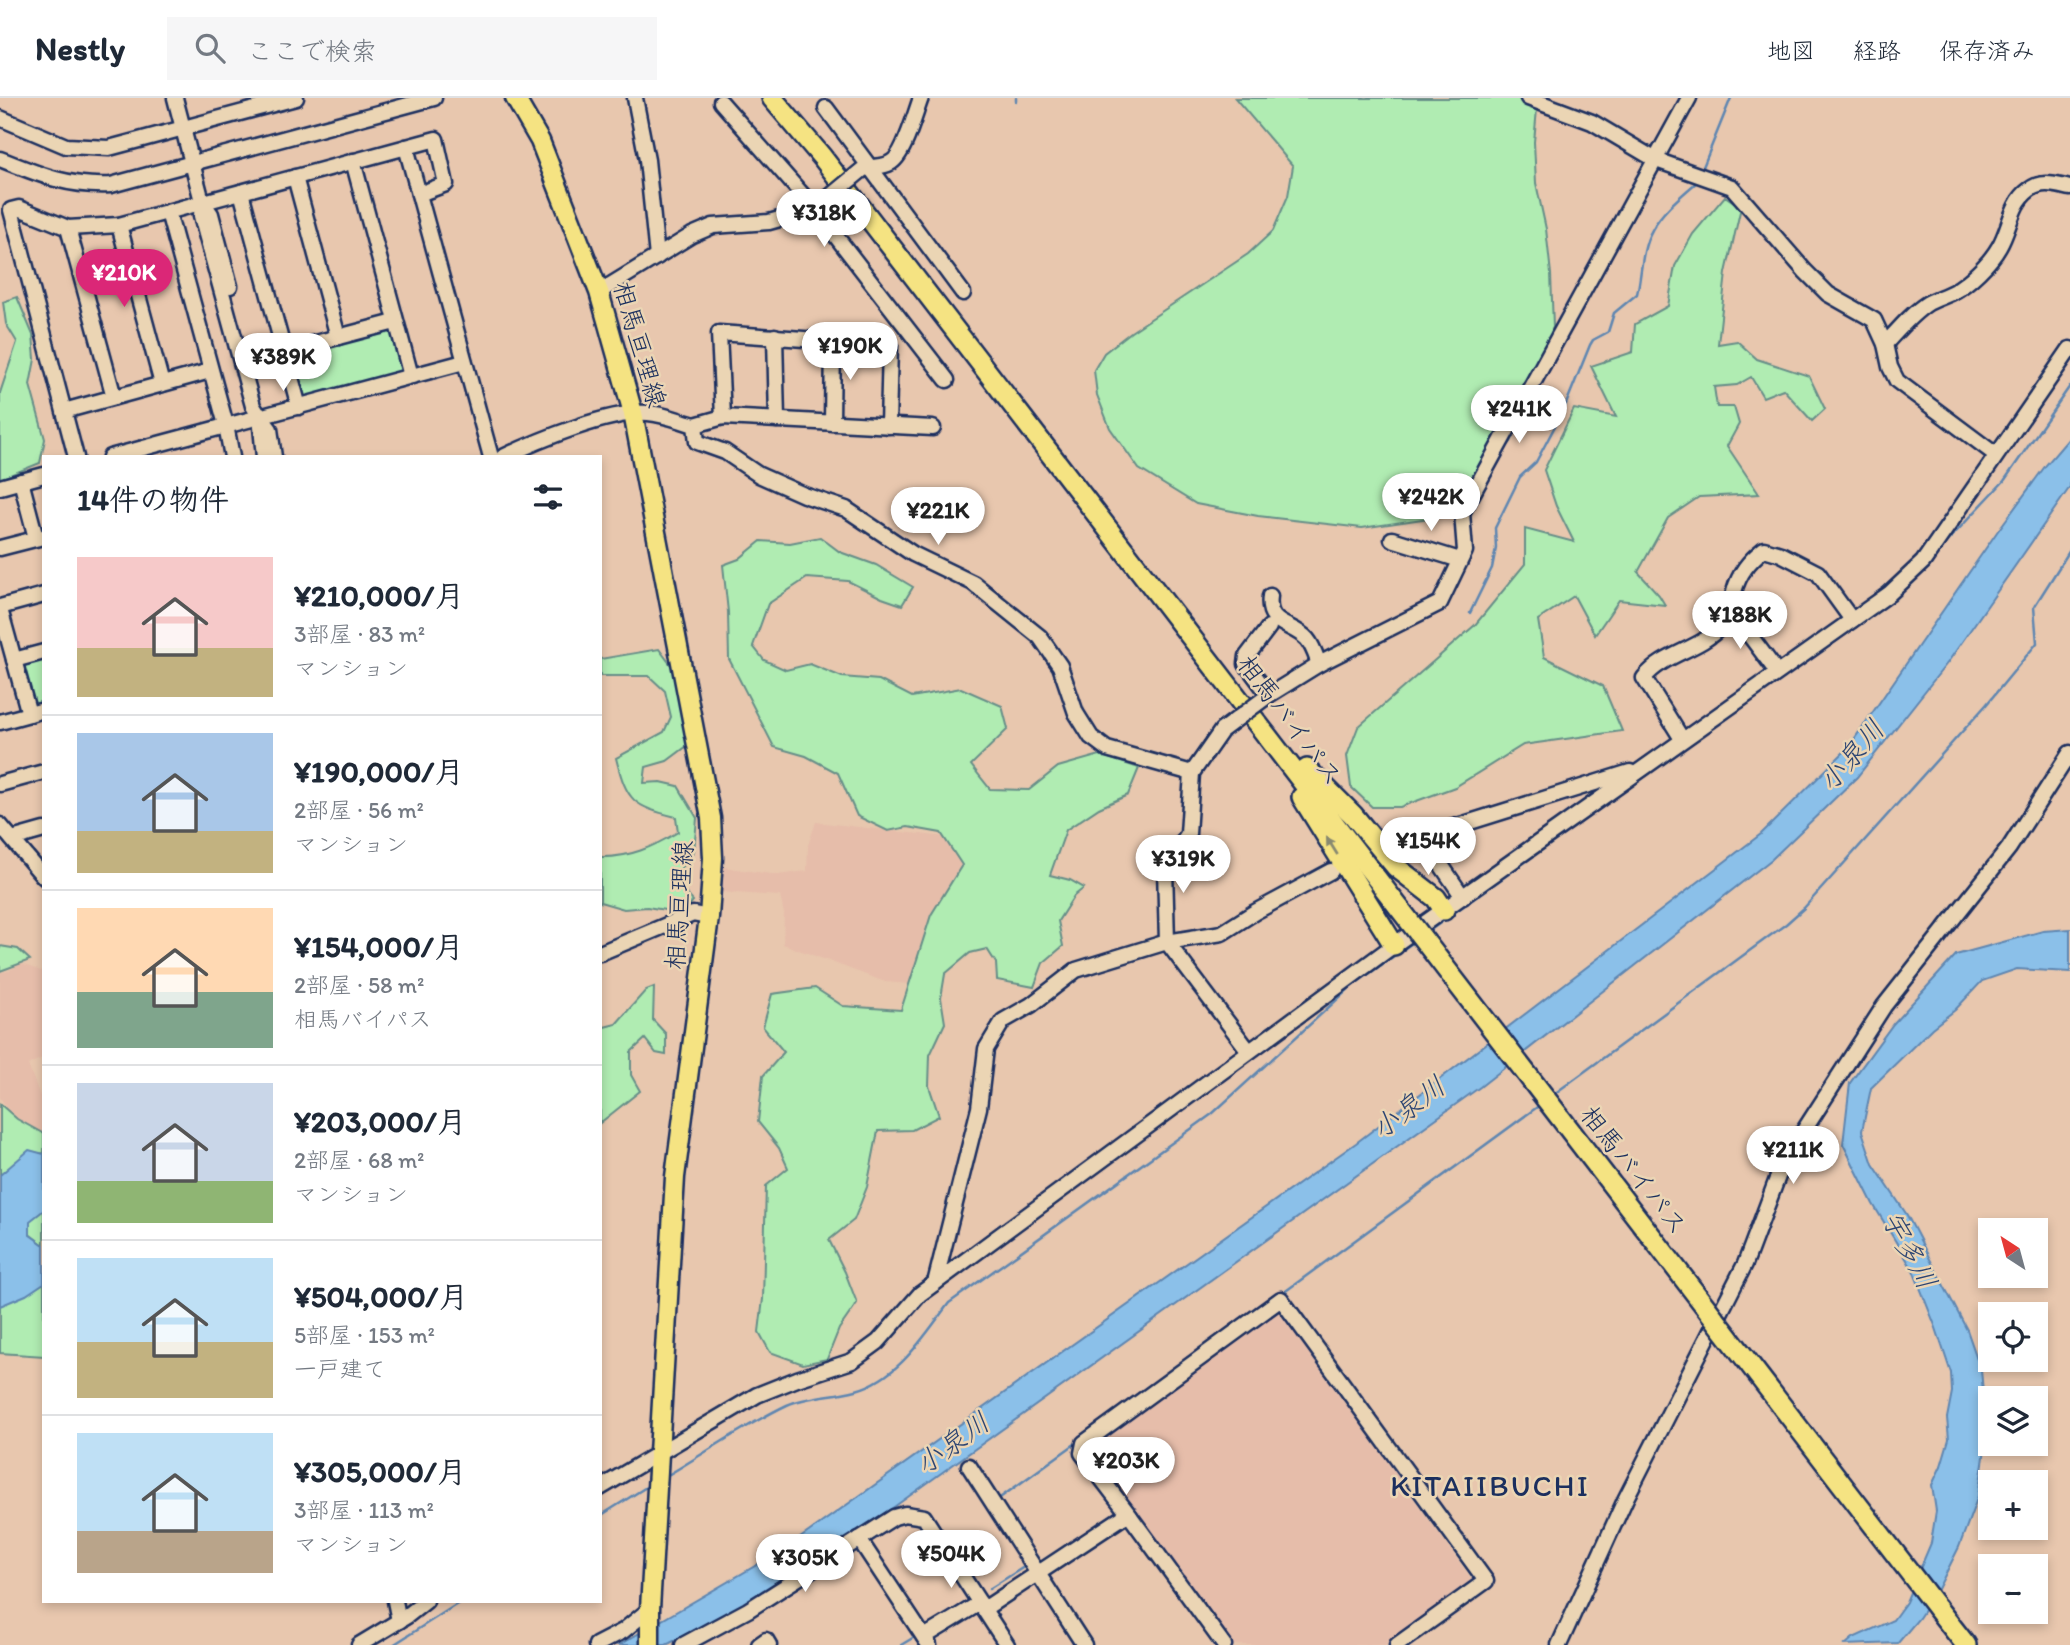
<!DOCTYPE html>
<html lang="ja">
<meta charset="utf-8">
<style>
:root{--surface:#fff;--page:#f6f6f7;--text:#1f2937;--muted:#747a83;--line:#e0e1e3;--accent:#db2777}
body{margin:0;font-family:Itim,"Klee One",sans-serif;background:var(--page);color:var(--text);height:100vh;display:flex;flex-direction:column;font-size:26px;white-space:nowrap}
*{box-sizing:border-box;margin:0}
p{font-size:23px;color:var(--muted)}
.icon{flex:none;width:38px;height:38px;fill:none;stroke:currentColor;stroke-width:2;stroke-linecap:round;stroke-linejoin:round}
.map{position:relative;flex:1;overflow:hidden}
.sheet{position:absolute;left:42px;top:357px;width:560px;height:1148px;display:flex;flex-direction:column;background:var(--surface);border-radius:0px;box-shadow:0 4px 10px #0003}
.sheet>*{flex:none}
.needle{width:46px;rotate:324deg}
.controls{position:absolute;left:1978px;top:1120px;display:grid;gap:14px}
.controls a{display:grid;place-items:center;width:70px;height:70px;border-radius:0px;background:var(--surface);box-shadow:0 4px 10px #0003;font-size:35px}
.price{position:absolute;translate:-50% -60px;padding:0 16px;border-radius:24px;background:#fff;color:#222;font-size:23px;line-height:46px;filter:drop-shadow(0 2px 4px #0008)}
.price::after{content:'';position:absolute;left:50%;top:42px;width:21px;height:16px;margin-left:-10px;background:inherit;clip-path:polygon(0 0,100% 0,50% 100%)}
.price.active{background:var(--accent);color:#fff}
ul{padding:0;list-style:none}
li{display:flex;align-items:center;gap:21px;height:175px;padding:0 35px}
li+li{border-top:2px solid var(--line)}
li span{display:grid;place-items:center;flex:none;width:196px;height:140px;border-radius:0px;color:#555}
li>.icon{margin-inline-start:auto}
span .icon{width:84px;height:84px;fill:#fffc;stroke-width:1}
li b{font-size:30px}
h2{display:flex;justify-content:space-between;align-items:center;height:84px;padding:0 35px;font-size:30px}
header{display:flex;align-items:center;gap:42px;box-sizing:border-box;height:98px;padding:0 35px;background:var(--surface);border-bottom:2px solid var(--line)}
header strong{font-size:33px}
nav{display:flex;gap:38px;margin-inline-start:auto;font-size:24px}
.search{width:490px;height:63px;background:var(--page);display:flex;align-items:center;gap:18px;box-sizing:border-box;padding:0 24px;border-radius:0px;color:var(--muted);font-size:26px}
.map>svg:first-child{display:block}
.built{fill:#e6bdaa}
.green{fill:#b0ecb2;stroke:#668e88;stroke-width:2}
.water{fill:#8bc0e9;stroke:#5e86b1;stroke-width:2}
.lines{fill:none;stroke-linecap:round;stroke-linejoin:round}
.stream{stroke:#5e86b1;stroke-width:2.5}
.minor-casing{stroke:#1b2f5e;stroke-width:19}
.major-casing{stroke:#1b2f5e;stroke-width:23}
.highway-casing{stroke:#1b2f5e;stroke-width:24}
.minor{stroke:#ebd5b4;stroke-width:14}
.major{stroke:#f5e382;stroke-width:18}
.highway{stroke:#f5e382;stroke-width:19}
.minor-bridge-casing{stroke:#1b2f5e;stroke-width:19;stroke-linecap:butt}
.highway-bridge-casing{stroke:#1b2f5e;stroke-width:24;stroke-linecap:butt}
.minor-bridge{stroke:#ebd5b4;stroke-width:14}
.highway-bridge{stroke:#f5e382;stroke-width:19}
.oneway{fill:#888970}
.labels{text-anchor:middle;stroke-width:5;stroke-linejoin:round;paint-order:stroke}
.street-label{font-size:26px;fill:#1b2f5e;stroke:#ebd5b4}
.water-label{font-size:28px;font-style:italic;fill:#2c4573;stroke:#ebd5b4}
.quarter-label{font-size:30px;letter-spacing:2px;fill:#1b2f5e;stroke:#ebd5b4}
</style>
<header>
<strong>Nestly</strong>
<div class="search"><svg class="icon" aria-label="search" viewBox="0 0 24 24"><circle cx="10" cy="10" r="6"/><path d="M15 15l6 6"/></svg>ここで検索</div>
<nav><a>地図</a><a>経路</a><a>保存済み</a></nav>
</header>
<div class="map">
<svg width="2070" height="1547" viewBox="0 0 2070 1547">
<rect width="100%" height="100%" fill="#e8c7ae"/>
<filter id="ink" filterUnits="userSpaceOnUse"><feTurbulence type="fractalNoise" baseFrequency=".0143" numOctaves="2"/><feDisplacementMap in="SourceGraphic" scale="14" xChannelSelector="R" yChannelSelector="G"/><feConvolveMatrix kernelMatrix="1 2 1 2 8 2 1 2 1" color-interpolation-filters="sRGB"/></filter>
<g filter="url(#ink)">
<g class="built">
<path d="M816,724L971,742L910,886L885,884L783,846L784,816L780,798L720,794L723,769L778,777L807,773L808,747Z"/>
<path d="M19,865L44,874V959L28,967L44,1008V1036H40L11,1016L0,999V874L9,873Z"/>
<path d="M1278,1213L1473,1483L1385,1547H1227L1084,1352Z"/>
</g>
<g class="green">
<path d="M1235,0H1538L1534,44L1536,85L1546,131L1551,176L1553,228L1538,285L1511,344L1460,403L1429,420L1362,430L1258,418L1196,406L1139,371L1110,330L1097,297L1094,272L1104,255L1131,234L1248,156L1273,133L1288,98L1293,68Z"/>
<path d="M1725,98L1741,109L1726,175L1718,246L1737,243L1757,261L1809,278L1825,311L1812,323L1783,291L1763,299L1751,279L1737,287L1714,289L1717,309H1734L1739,326L1727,348L1759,396L1699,399L1668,420L1638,474L1659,497L1665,507L1619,502L1595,537L1574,498L1538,522L1544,559L1603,588L1622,633L1523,647L1455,689L1400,709H1372L1351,689L1347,658L1358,629L1475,527L1525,466V431L1574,444L1556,408L1544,372L1574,311L1616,319L1591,268L1633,254L1635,226L1668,208L1675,168L1693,136Z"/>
<path d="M17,199L33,237L35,261L30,287L45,341L40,365L0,381V295L17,244L6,226L3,204Z"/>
<path d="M394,231L404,272L402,275L303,303L290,260L292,256Z"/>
<path d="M820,439L840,454L876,467L913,489L902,507L882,500L848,483L807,480L768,506L753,548L764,562L786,572L810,566L842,579L879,582L912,599L961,590L1002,608L1008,631L971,667L990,691L1029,692L1058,669L1100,657L1139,670L1128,697L1099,710L1066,732L1050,777L1070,782L1084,790L1074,798L1058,823L1063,848L1043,865L1034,889L997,882L996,865L987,851L970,855L945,876L941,900L945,925L930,957L929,988L939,1018L912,1032L878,1033L867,1089L854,1122L829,1142L845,1174L857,1205L839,1231L827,1261L803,1266L770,1254L759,1234L763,1201L766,1088L788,1070L779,1050L758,1024L763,978L784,954L763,929L772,896L815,890L843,908L901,912L931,817L962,767L941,735L908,729L888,733L857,718L838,675L806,658L774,649L729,561L728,514L723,467L739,461L761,443L790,445Z"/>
<path d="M659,551L676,574L687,648L667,663L646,669L644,685L661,684L678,688L697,720L694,753L678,774V787L693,803L683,815L647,809L624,811L600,804V759C629,760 653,749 678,734L676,719C633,708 627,704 616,660L664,634L671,619L665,593L649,578H600V561Z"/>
<path d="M44,559V607L35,610L31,606L22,565Z"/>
<path d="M0,848L18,851L30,862L0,873Z"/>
<path d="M654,889L653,922L666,936V957L656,955L645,941L631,954V977L640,993L600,1025V930L616,926L646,892Z"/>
<path d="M0,1006L17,1021L44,1036V1055L23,1060L0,1079Z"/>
<path d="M44,1110V1147L28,1135L30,1113Z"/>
<path d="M44,1183V1258L0,1255V1207Z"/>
</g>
<g class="water">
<path d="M2070,339V389L1948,564L1857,679L1772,761L1480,989L866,1429L768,1493L670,1545L666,1547H619L786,1450L1356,1045L1761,736L1848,650L1997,434L2046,367Z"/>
<path d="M2070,831V874L2017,871L1982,883L1955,912L1932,930L1871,990L1862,1033L1873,1066L1907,1117L1967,1232L1981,1272L1986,1327L1984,1359L1978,1398L1959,1449L1938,1491L1919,1520L1898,1545L1845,1547L1853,1540L1893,1522L1906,1504L1931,1445L1936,1413L1932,1387L1941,1368L1949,1341L1947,1320L1952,1294L1951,1275L1936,1230L1913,1172L1873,1106L1843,1046L1850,985L1893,926L1956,857L2043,833Z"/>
<path d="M29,1052L44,1056V1112L30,1123V1137L44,1147V1185L26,1197L0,1208V1077Z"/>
</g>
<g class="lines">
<g class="stream">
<path d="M1016,0V3"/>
<path d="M1701,74L1731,0"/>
<path d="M1941,450L2004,383L2070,288"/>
<path d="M1470,515L1492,470L1496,450L1495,430L1520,379L1536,364L1564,311L1590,247L1593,242L1608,234L1614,215L1637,196C1642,175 1641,151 1652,132C1662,113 1681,98 1697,84"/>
<path d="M1451,817L1736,613"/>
<path d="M1429,833L1446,821"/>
<path d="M1554,996L1786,826L1804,810L1986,607L2037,545L2034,509L2070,452"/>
<path d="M1283,1195L1540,1007"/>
<path d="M666,1378C707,1354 745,1327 787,1307C808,1298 834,1298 856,1292C899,1280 924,1238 949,1205L1212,1016L1352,888L1415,843"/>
<path d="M997,1402L1079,1343"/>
<path d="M600,1418L651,1386"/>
<path d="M989,1491L1027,1467"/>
<path d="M393,1547L462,1503"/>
<path d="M901,1547L916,1538"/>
</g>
<g class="minor-casing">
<g id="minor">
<path d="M175,0L202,103L201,118L253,308L260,319L264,359"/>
<path d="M635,0L647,62L657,159"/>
<path d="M1528,0L1592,24L1656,62L1732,89L1805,173L1828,196L1874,222L1885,246L1890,269L1897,283L1996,357"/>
<path d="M721,4L815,111L947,282"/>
<path d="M826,10L963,195"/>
<path d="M0,20L66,48L109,50L296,0"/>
<path d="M406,49L491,359"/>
<path d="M0,61C40,77 68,89 111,87L434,0"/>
<path d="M353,63L411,278"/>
<path d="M863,72C872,67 882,70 890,65C904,59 915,15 921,0"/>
<path d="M295,79L338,239"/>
<path d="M241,94L299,309"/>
<path d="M202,103L211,116L230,188"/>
<path d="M168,114L226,327L232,359"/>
<path d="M119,127L162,286"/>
<path d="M68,130L114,299"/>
<path d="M599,194L692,137L713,128L769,124L815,111L820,107"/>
<path d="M775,238L777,322"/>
<path d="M1885,246C1898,232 1911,216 1928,205C1936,201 1945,198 1953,194C1969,185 1990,165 1999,149C2010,131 2011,105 2029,92C2042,82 2056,87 2070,90"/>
<path d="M285,253L395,224"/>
<path d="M64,313L210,273"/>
<path d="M723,319L719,235L890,247L888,328"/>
<path d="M263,322L270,331L274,359"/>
<path d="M832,325L833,243"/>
<path d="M695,327L723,319L933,330"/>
<path d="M76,359L11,112L19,110L68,130L119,127L436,41L446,86L419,96"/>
<path d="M110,359L464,264"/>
<path d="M503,359C537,343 611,312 648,315C664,316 680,323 695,327L697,344L725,354L759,377L804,397L846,411L913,456L973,485L1040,539L1060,568L1076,615L1091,639L1107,651L1192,675"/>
<path d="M21,383L36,440"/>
<path d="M0,389L44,377"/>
<path d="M1392,441L1460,462"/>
<path d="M0,450L43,439"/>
<path d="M1270,498C1266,529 1291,524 1307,541C1313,548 1316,558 1319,566"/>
<path d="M0,509L44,497"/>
<path d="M0,511L29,616"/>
<path d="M1730,511L1777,574"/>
<path d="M1269,529L1247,558L1246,566L1269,597L1319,566L1440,505L1465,453L1462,415L1689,0"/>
<path d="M14,562L44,554"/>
<path d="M0,624L44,612"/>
<path d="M1222,632L1192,675L1188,736L1165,770L1167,844L1249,953"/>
<path d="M1682,641L1644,580C1664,555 1700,552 1720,529C1730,518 1730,507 1734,494C1739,475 1749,463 1764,451L1781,456L1818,475L1852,522"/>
<path d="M0,686L44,674"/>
<path d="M0,727L44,779"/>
<path d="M1422,739L1463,799"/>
<path d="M12,741L44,732"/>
<path d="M1396,754L1422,739L1630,674"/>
<path d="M600,855L693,816L709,819"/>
<path d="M935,1185L979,1010L986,951L1003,923L1031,907L1076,872L1167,844L1222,835L1255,814L1331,773"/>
<path d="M969,1368L1084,1547"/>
<path d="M600,1390L757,1297L797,1281L852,1263L878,1244L920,1196L1394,847L1889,496L1923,464L2070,251"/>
<path d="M1130,1418L1082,1355L1084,1345L1281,1201L1486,1483L1397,1547"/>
<path d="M859,1441L929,1547"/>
<path d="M395,1503L399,1523"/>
<path d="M984,1511L1126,1417L1130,1418L1224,1547"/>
<path d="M924,1539L980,1505"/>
<path d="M359,1547L407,1518L426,1503"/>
<path d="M596,1547L623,1533L650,1511"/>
<path d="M683,1547L748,1512L894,1419L905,1416L924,1419L1007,1547"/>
<path d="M759,1547L766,1542L769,1547"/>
<path d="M1559,1547L1626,1400L1745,1166L1783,1065L1884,908L2009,750L2070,655"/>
</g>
</g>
<g class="major-casing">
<path id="major" d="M515,0L540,43L599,194L633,315L711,720L713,760L709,819L675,1079L650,1511V1547"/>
</g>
<g class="highway-casing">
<g id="highway">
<path d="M772,0L822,59L1400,811"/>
<path d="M1307,671L1353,717L1396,769L1436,800L1444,812"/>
<path d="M1302,699L1394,847"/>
<path d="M1937,1510L1966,1547"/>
</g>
</g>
<use href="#minor" class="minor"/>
<use href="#major" class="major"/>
<use href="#highway" class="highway"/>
<g class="minor-bridge-casing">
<g id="minor-bridge">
<path d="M821,106L862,72"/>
<path d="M1222,632L1269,597"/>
</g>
</g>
<g class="highway-bridge-casing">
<path id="highway-bridge" d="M1400,811L1937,1510"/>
</g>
<use href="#minor-bridge" class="minor-bridge"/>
<use href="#highway-bridge" class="highway-bridge"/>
</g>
<defs><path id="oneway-solid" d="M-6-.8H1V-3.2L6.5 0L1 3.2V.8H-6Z" transform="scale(1.75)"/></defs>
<use class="oneway" href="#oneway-solid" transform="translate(1332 748) rotate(-122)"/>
</g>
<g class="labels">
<g class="street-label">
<text transform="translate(640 246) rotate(74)" y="9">相馬亘理線</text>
<text transform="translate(1290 622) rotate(53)" y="9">相馬バイパス</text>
<text transform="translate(679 807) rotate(-86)" y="9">相馬亘理線</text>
<text transform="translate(1634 1072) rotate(52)" y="9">相馬バイパス</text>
</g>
<g class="water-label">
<text transform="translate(1851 657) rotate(-49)" y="10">小泉川</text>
<text transform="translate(1408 1009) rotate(-37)" y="10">小泉川</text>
<text transform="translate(1910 1152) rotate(62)" y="10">宇多川</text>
<text transform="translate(952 1345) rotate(-36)" y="10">小泉川</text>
</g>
<g class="quarter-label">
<text x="1490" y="1398">KITAIIBUCHI</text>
</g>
</g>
</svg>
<div class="controls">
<a><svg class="needle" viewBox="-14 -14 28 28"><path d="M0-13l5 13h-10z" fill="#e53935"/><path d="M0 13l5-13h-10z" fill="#747a83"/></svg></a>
<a><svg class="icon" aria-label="locate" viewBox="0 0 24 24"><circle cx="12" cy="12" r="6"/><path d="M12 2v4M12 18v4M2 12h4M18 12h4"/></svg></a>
<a><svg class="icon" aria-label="layers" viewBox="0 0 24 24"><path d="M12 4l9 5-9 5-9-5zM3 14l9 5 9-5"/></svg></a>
<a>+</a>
<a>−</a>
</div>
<b class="price" style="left:824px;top:151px">¥318K</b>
<b class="price active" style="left:124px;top:211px">¥210K</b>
<b class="price" style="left:850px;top:284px">¥190K</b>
<b class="price" style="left:283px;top:295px">¥389K</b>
<b class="price" style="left:1519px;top:347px">¥241K</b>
<b class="price" style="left:1431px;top:435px">¥242K</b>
<b class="price" style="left:938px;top:449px">¥221K</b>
<b class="price" style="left:1740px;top:553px">¥188K</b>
<b class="price" style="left:1428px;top:779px">¥154K</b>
<b class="price" style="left:1183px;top:797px">¥319K</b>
<b class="price" style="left:1793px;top:1088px">¥211K</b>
<b class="price" style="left:1126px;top:1399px">¥203K</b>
<b class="price" style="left:951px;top:1492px">¥504K</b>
<b class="price" style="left:805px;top:1496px">¥305K</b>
<section class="sheet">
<h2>14件の物件<svg class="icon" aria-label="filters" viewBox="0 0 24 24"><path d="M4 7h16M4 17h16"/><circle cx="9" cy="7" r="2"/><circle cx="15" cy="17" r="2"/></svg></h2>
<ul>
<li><span style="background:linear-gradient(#f6c9c9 65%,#c2b280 0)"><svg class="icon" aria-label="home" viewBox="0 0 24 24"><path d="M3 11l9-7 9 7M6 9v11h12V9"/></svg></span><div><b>¥210,000/月</b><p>3部屋 · 83 m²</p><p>マンション</p></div></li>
<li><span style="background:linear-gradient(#a9c7e8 70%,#c2b280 0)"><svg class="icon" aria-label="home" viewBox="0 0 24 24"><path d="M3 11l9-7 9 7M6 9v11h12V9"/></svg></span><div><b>¥190,000/月</b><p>2部屋 · 56 m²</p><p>マンション</p></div></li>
<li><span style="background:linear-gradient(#ffd9b3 60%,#7fa58c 0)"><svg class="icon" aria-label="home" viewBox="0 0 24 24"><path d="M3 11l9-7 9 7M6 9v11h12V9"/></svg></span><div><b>¥154,000/月</b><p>2部屋 · 58 m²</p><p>相馬バイパス</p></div></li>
<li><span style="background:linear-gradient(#c9d6e8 70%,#8fb573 0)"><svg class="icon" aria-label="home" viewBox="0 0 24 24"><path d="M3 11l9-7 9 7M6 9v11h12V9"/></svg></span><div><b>¥203,000/月</b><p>2部屋 · 68 m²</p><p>マンション</p></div></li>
<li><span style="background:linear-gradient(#bfe0f5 60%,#c2b280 0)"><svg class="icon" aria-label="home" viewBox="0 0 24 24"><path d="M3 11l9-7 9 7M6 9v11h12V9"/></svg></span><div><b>¥504,000/月</b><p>5部屋 · 153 m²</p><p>一戸建て</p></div></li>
<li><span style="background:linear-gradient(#bfe0f5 70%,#b9a48a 0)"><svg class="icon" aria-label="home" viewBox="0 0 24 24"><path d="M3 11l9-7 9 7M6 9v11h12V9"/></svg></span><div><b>¥305,000/月</b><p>3部屋 · 113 m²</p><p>マンション</p></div></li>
</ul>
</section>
</div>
